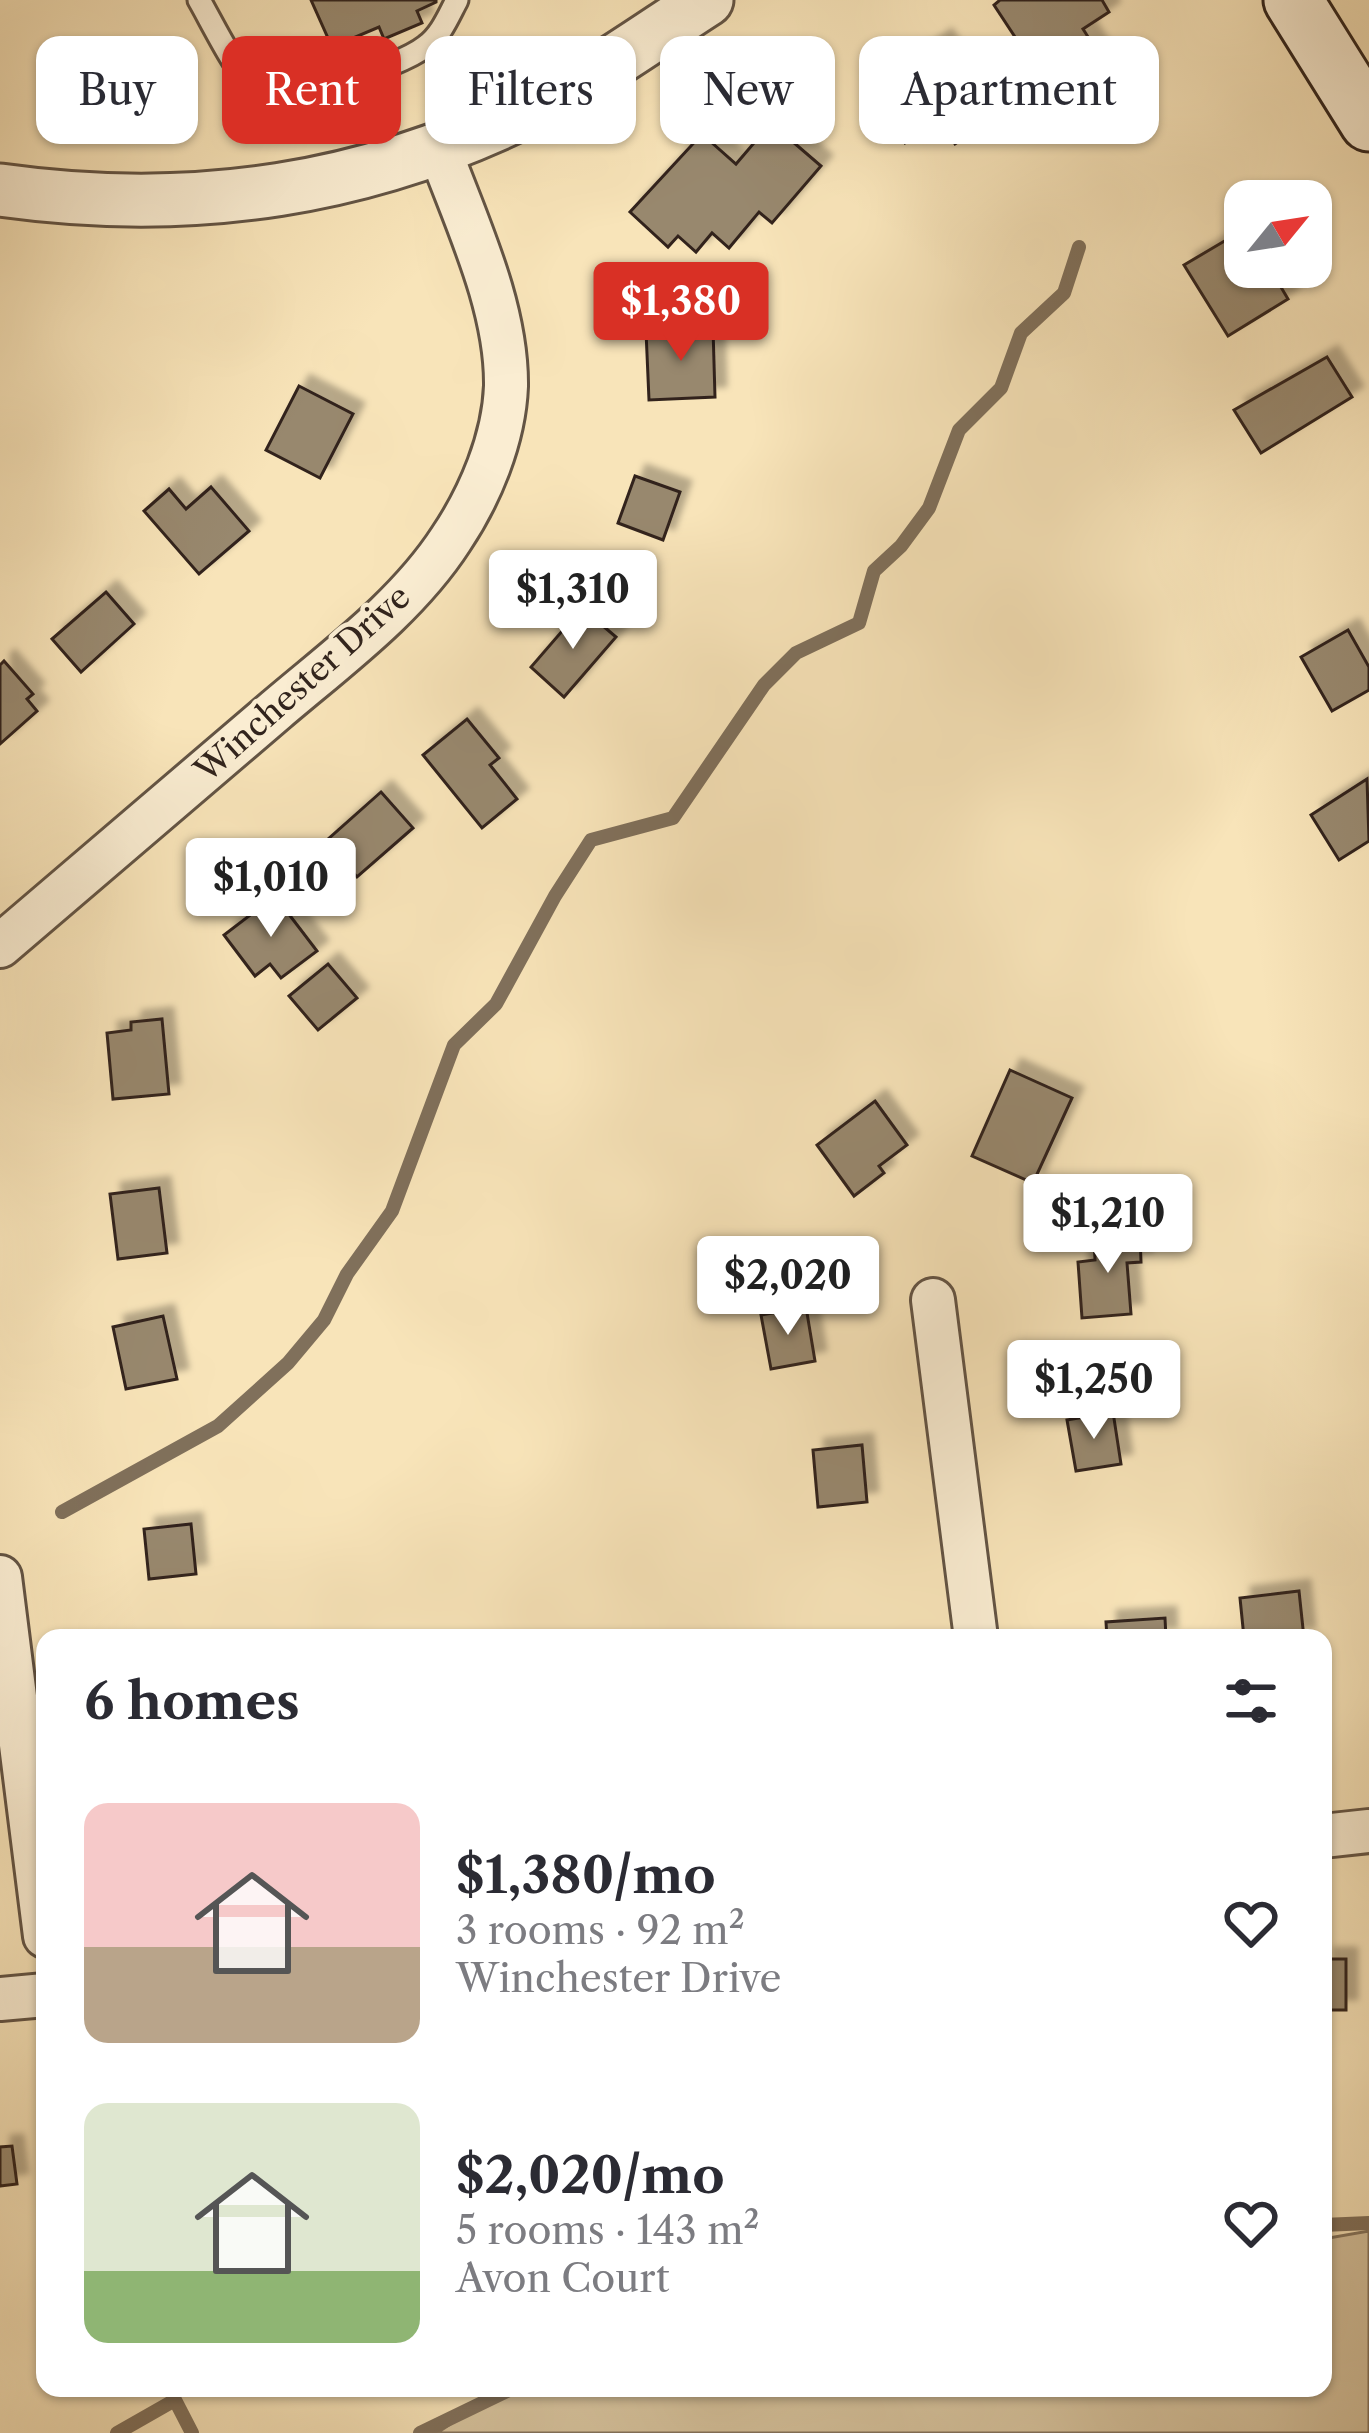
<!DOCTYPE html>
<meta charset="utf-8">
<style>
:root{--surface:#fff;--page:#f7f7f7;--text:#2b2b33;--muted:#7c7c81;--accent:#d93025}
body{margin:0;font-family:"Libre Caslon Text",serif;background:var(--page);color:var(--text);height:100vh;display:flex;flex-direction:column;font-size:45px;white-space:nowrap}
*{box-sizing:border-box;margin:0}
p{font-size:39px;color:var(--muted)}
.icon{flex:none;width:66px;height:66px;fill:none;stroke:currentColor;stroke-width:2;stroke-linecap:round;stroke-linejoin:round}
.map{position:relative;flex:1;overflow:hidden}
.drawer{position:absolute;left:36px;top:1629px;width:1296px;height:768px;display:flex;flex-direction:column;background:var(--surface);border-radius:24px;box-shadow:0 3px 9px #0004}
.drawer>*{flex:none}
.hud{position:absolute;left:36px;top:36px;width:1299px;height:108px;display:flex;gap:24px}
.needle{width:78px;rotate:60deg}
.tools{position:absolute;left:1224px;top:180px;display:grid;gap:24px}
.tools a{display:grid;place-items:center;width:108px;height:108px;border-radius:24px;background:var(--surface);box-shadow:0 3px 9px #0004;font-size:60px}
.price{position:absolute;translate:-50% -102px;padding:0 27px;border-radius:12px;background:#fff;color:#222;font-size:39px;line-height:78px;filter:drop-shadow(0 3px 6px #0008)}
.price::after{content:'';position:absolute;left:50%;top:72px;width:36px;height:27px;margin-left:-18px;background:inherit;clip-path:polygon(0 0,100% 0,50% 100%)}
.price.active{background:var(--accent);color:#fff}
ul{padding:0;list-style:none}
li{display:flex;align-items:center;gap:36px;height:300px;padding:0 48px}
li span{display:grid;place-items:center;flex:none;width:336px;height:240px;border-radius:24px;color:#555}
li>.icon{margin-inline-start:auto}
span .icon{width:144px;height:144px;fill:#fffc;stroke-width:1}
li b{font-size:51px}
h2{display:flex;justify-content:space-between;align-items:center;height:144px;padding:0 48px;font-size:51px}
.tag{padding:0 42px;border-radius:24px;background:var(--surface);box-shadow:0 3px 9px #0004;font-size:42px;line-height:108px}
.tag.active{background:var(--accent);color:#fff}
.map>svg:first-child{display:block}
.green{fill:#d6c39e;stroke:#84745e;stroke-width:3}
.lines{fill:none;stroke-linecap:round;stroke-linejoin:round}
.stream{stroke:#80705b;stroke-width:14}
.building{fill:#98886e;stroke:#31241d;stroke-width:3;filter:url(#shadow)}
.service-casing{stroke:#635444;stroke-width:27}
.minor-casing{stroke:#635444;stroke-width:48}
.tertiary-casing{stroke:#635444;stroke-width:57}
.secondary-casing{stroke:#31241d;stroke-width:63}
.service{stroke:#faedd2;stroke-width:21}
.minor{stroke:#faedd2;stroke-width:42}
.tertiary{stroke:#faedd2;stroke-width:51}
.secondary{stroke:#faedd2;stroke-width:57}
.labels{text-anchor:middle;stroke-width:9;stroke-linejoin:round;paint-order:stroke}
.street-label{font-size:33px;fill:#31241d;stroke:#faedd2}
</style>
<div class="map">
<svg width="1369" height="2433" viewBox="0 0 1369 2433">
<defs>
<filter id="shadow"><feDropShadow dx="11" dy="-11" stdDeviation="3" flood-color="#0004"/></filter>
</defs>
<rect width="100%" height="100%" fill="#f8e4b9"/>
<filter id="stains"><feTurbulence type="fractalNoise" baseFrequency=".00167" numOctaves="4"/><feColorMatrix values="0 0 0 0 .2 0 0 0 0 .09 0 0 0 0 .02 0 0 0 .5 -.17"/></filter>
<radialGradient id="worn" r=".72"><stop offset=".6" stop-color="#630" stop-opacity="0"/><stop offset="1" stop-color="#630" stop-opacity=".3"/></radialGradient>
<path class="green" d="M1369,2231V2433H437L504,2388H1323V2239Z"/>
<g class="lines">
<g class="stream">
<path d="M62,1512L218,1426L288,1363L324,1320L347,1274L392,1211L454,1045L496,1004L555,896L591,840L673,818L764,685L796,653L859,623L874,571L901,546L929,508L959,430L1001,388L1021,333L1064,293L1079,247"/>
<path d="M1323,2225L1369,2223"/>
<path d="M117,2433L175,2400L192,2433"/>
<path d="M420,2433L513,2388"/>
</g>
</g>
<g class="building">
<path d="M311,0H436V2L417,11L422,23L384,39L379,27L332,47Z"/>
<path d="M1000,0H1102L1109,12L1083,29L1106,65L1055,98L994,5Z"/>
<path d="M941,40L993,119L955,144L940,120L905,143L876,97L911,73L905,64Z"/>
<path d="M771,123L821,166L772,223L759,212L729,248L712,233L696,252L678,236L668,247L630,212L702,134L736,164Z"/>
<path d="M1233,236L1245,256V267H1251L1256,274L1269,267L1288,299L1228,336L1184,265Z"/>
<path d="M713,328L715,397L649,400L646,331Z"/>
<path d="M1327,357L1352,397L1261,453L1234,410Z"/>
<path d="M299,386L353,414L320,478L266,450Z"/>
<path d="M635,476L680,492L663,540L618,523Z"/>
<path d="M211,487L249,531L199,574L144,511L169,489L186,509Z"/>
<path d="M106,592L134,624L81,672L52,639Z"/>
<path d="M582,608L616,637L564,697L531,667Z"/>
<path d="M1348,630L1369,667V690L1332,711L1301,657Z"/>
<path d="M4,661L33,694L27,699L37,711L0,744V665Z"/>
<path d="M467,719L499,758L490,765L517,799L482,828L423,755Z"/>
<path d="M1367,779L1369,841L1339,860L1311,815Z"/>
<path d="M381,792L413,828L357,877L326,841Z"/>
<path d="M275,896L317,951L281,978L270,964L255,976L224,935Z"/>
<path d="M328,964L357,998L318,1030L289,996Z"/>
<path d="M162,1019L169,1094L113,1099L107,1033L131,1030V1022Z"/>
<path d="M1010,1070L1072,1098L1033,1183L972,1156Z"/>
<path d="M875,1101L907,1145L879,1166L884,1173L854,1196L817,1145Z"/>
<path d="M159,1188L167,1253L118,1259L110,1194Z"/>
<path d="M1140,1234L1141,1262L1127,1263L1131,1314L1082,1318L1078,1262L1095,1260L1094,1237Z"/>
<path d="M806,1307L815,1361L771,1369L761,1315Z"/>
<path d="M163,1316L177,1379L126,1389L113,1327Z"/>
<path d="M1113,1412L1121,1464L1076,1471L1067,1420Z"/>
<path d="M862,1445L867,1502L818,1507L813,1450Z"/>
<path d="M191,1524L196,1574L149,1579L144,1529Z"/>
<path d="M1299,1591L1304,1638H1244L1240,1598Z"/>
<path d="M1165,1618L1166,1638H1107L1106,1622Z"/>
<rect x="1323" y="1959" width="23" height="51"/>
<path d="M12,2146L17,2184L0,2186V2147Z"/>
</g>
<g class="lines">
<g class="service-casing">
<path id="service" d="M199,0C209,17 235,70 248,80C280,106 397,69 426,46C441,35 448,17 457,0"/>
</g>
<g class="minor-casing">
<g id="minor">
<path d="M0,946C92,867 184,789 276,710C337,658 407,607 451,539C480,496 504,439 506,386C507,307 467,224 440,151"/>
<path d="M933,1300L976,1638"/>
<path d="M0,1577L45,1936"/>
<path d="M1323,1836L1369,1831"/>
<path d="M0,1999L45,1995"/>
</g>
</g>
<g class="tertiary-casing">
<path id="tertiary" d="M0,190C192,217 371,191 544,102C600,73 654,34 707,0"/>
</g>
<g class="secondary-casing">
<path id="secondary" d="M1293,0L1369,122"/>
</g>
<use href="#service" class="service"/>
<use href="#minor" class="minor"/>
<use href="#tertiary" class="tertiary"/>
<use href="#secondary" class="secondary"/>
</g>
<g class="labels">
<g class="street-label">
<text transform="translate(302 683) rotate(-42)" y="12">Winchester Drive</text>
</g>
</g>
<rect width="100%" height="100%" filter="url(#stains)"/>
<rect width="100%" height="100%" fill="url(#worn)"/>
</svg>
<div class="tools">
<a><svg class="needle" viewBox="-14 -14 28 28"><path d="M0-13l5 13h-10z" fill="#e53935"/><path d="M0 13l5-13h-10z" fill="#7c7c81"/></svg></a>
</div>
<b class="price active" style="left:681px;top:364px">$1,380</b>
<b class="price" style="left:573px;top:652px">$1,310</b>
<b class="price" style="left:271px;top:940px">$1,010</b>
<b class="price" style="left:1108px;top:1276px">$1,210</b>
<b class="price" style="left:788px;top:1338px">$2,020</b>
<b class="price" style="left:1094px;top:1442px">$1,250</b>
<div class="hud">
<a class="tag">Buy</a>
<a class="tag active">Rent</a>
<a class="tag">Filters</a>
<a class="tag">New</a>
<a class="tag">Apartment</a>
</div>
<section class="drawer">
<h2>6 homes<svg class="icon" aria-label="filters" viewBox="0 0 24 24"><path d="M4 7h16M4 17h16"/><circle cx="9" cy="7" r="2"/><circle cx="15" cy="17" r="2"/></svg></h2>
<ul>
<li><span style="background:linear-gradient(#f6c9c9 60%,#b9a48a 0)"><svg class="icon" aria-label="home" viewBox="0 0 24 24"><path d="M3 11l9-7 9 7M6 9v11h12V9"/></svg></span><div><b>$1,380/mo</b><p>3 rooms · 92 m²</p><p>Winchester Drive</p></div><svg class="icon" aria-label="heart" viewBox="0 0 24 24"><path d="M12 20l-8-8c-3-5 5-10 8-4 3-6 11-1 8 4z"/></svg></li>
<li><span style="background:linear-gradient(#dfe7d0 70%,#8fb573 0)"><svg class="icon" aria-label="home" viewBox="0 0 24 24"><path d="M3 11l9-7 9 7M6 9v11h12V9"/></svg></span><div><b>$2,020/mo</b><p>5 rooms · 143 m²</p><p>Avon Court</p></div><svg class="icon" aria-label="heart" viewBox="0 0 24 24"><path d="M12 20l-8-8c-3-5 5-10 8-4 3-6 11-1 8 4z"/></svg></li>
</ul>
</section>
</div>
